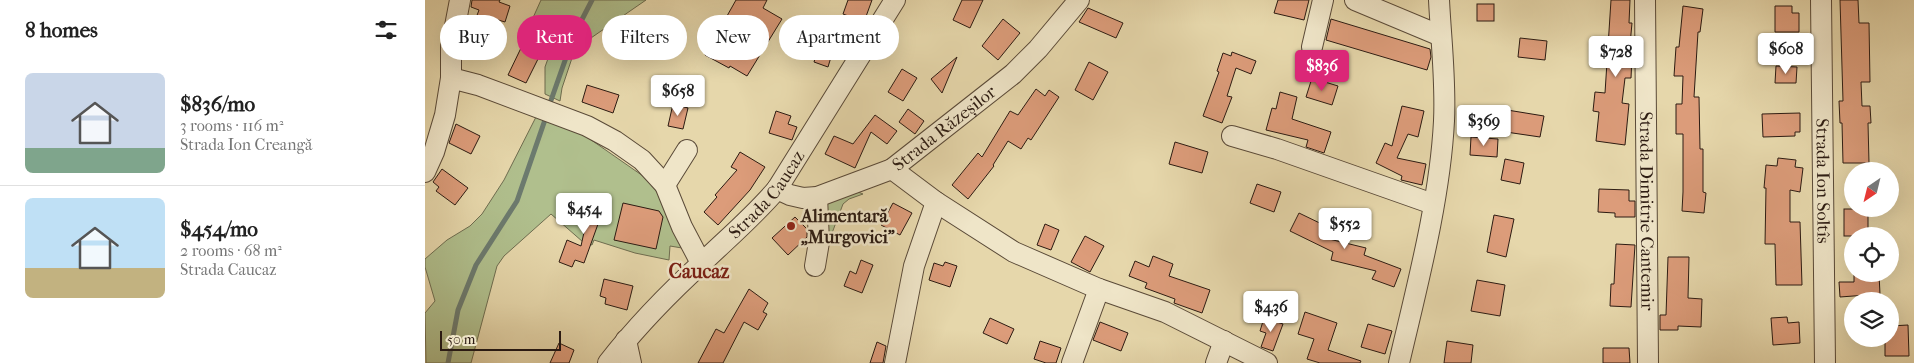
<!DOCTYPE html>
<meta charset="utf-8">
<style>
:root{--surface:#fff;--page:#f2f2f2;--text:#222;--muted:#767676;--line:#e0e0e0;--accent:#db2777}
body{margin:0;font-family:"IM FELL French Canon",serif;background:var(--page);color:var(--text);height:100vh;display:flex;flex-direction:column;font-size:19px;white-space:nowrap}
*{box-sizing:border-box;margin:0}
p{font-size:16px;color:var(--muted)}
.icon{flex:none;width:28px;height:28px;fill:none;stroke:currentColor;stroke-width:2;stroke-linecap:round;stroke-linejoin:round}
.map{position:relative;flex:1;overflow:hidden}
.details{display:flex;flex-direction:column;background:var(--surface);width:425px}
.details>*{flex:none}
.hud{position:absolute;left:15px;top:15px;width:475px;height:45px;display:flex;gap:10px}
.needle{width:32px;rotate:215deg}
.fabs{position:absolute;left:1419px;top:162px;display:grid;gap:10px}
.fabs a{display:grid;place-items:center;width:55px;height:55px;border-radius:50%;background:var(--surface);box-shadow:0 5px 20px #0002;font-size:25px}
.scale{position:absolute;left:15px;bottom:12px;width:121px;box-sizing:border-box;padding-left:5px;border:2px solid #2c1b12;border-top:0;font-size:14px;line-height:18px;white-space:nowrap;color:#2c1b12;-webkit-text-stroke:4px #efe5c8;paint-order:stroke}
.price{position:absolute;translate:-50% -42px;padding:0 11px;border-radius:5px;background:#fff;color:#222;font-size:16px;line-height:32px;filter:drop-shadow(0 1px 2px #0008)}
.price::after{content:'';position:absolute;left:50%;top:30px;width:15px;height:11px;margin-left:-8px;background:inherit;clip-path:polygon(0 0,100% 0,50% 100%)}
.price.selected{background:var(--accent);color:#fff}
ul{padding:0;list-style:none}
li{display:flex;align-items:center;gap:15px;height:125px;padding:0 25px}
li+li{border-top:1px solid var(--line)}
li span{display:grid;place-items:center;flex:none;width:140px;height:100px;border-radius:8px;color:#555}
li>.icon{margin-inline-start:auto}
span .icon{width:60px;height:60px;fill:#fffc;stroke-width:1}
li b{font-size:21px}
h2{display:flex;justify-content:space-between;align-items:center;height:60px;padding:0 25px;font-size:21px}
.tag{padding:0 18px;border-radius:22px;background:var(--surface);box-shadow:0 5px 20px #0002;font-size:18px;line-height:45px}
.tag.selected{background:var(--accent);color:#fff}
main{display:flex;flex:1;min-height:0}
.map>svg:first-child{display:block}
.green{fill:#b0bf8d;stroke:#6e6d50}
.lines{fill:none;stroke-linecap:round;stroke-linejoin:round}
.stream{stroke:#6c7a6e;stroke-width:5}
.building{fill:#dc9c7a;stroke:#2c1b12}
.minor-casing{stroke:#5a4a38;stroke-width:22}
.minor{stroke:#efe5c8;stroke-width:20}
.poi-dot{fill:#8f2418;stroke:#efe5c8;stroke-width:2}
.labels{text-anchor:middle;stroke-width:5;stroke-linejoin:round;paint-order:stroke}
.street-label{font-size:18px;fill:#2c1b12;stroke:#efe5c8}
.poi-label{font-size:18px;font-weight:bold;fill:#2c1b12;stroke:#efe5c8;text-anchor:start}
.quarter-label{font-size:20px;font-weight:bold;fill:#7a1f14;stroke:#efe5c8}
</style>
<main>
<section class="details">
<h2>8 homes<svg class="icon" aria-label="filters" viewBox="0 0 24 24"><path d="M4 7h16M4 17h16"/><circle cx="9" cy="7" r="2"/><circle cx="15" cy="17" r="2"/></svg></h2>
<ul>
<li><span style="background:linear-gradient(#c9d6e8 75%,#7fa58c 0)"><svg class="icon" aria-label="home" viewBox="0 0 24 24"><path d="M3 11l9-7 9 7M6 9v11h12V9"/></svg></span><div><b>$836/mo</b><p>3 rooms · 116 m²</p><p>Strada Ion Creangă</p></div></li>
<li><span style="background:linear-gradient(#bfe0f5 70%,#c2b280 0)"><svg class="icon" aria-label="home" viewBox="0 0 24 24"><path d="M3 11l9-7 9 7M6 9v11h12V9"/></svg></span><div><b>$454/mo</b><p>2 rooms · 68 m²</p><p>Strada Caucaz</p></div></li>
</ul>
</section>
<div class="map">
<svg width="1489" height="363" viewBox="0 0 1489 363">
<rect width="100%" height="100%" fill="#e6d7ab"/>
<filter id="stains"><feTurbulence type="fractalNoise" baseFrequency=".004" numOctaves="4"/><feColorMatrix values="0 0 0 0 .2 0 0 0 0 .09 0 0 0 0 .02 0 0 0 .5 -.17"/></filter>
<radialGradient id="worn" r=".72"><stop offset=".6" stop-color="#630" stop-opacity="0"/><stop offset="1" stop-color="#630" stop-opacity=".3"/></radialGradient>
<g class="green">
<path d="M116,0H221L150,49L137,88L135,101L120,94V67L125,53L98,40Z"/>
<path d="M112,115L162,137L218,176L235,195L247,220L257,248L245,246L244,260L210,253L169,240L167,245L158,242L126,214L79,256L72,266L46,363H1L0,313L10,301L0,267V259L22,240L45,226L57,214L79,180Z"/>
<path d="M428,190L438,194L424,199L418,204L401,249L400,201Z"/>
</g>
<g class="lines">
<g class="stream">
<path d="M124,106L149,35L167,0"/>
<path d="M23,363L33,310L51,265L92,201L122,114"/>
</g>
</g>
<g class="building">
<path d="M47,0H75L74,2L85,6L80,22L70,19L68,24L51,18L54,10L46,7Z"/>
<path d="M311,0H342L338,8L357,19L322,76L305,66L304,68L280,55Z"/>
<path d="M423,0H447L439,22L418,14Z"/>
<path d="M537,0H558L545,28L528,20Z"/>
<path d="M853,0H884L879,20L849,13Z"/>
<path d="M1186,0H1205L1204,23H1207L1204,56H1207L1206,78H1200L1197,103L1204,104L1200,145L1171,141L1174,112L1168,111L1170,92L1180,93Z"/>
<path d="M1415,0H1433L1434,23H1444L1445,82H1436L1437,106H1445L1446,123H1443L1444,163H1418L1417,123H1415L1414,101H1418Z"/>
<rect x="1052" y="4" width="17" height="17"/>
<path d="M1258,6L1278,9L1275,32H1273L1269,97H1274L1275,149H1278V192L1281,193L1279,213L1257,211L1258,192V134H1251V104H1257L1258,76H1249L1251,47H1254Z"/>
<path d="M1350,6H1367V13H1374V32H1350Z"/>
<path d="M663,8L698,23L691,38L654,22Z"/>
<path d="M402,19L416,24L403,67L389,62Z"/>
<path d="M578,19L595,33L573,60L557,46Z"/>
<path d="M906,19L1005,49L1006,57L1002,70L901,40Z"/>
<path d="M1095,38L1122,41L1120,60L1093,57Z"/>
<path d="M96,48L114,57L101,83L83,75Z"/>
<path d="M807,52L831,61L826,74L811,68L802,96L807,97L797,123L778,116L794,72L792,71L798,53L806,56Z"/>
<path d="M532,57L517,93L506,79Z"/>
<path d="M664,62L683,72L668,100L650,90Z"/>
<path d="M1351,66L1372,67L1371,83H1350Z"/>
<path d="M477,69L492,78L478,101L463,92Z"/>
<path d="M887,78L913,86L907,105L881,97Z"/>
<path d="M162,85L194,95L188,113L157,102Z"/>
<path d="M611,89L620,96L624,90L634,97L606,140L603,138L596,149L583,141L568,165L569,166L543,199L527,185L553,153L557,157L585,111L593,115Z"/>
<path d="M855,92L872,97L867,119L906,132L899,153L881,147L883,140L841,130L847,108L851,109Z"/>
<path d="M248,104L263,108L258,129L243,126Z"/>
<path d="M977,106L999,111L993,137L983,134L972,158L1001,164L997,185L976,180L977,176L951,163L960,143L967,146Z"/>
<path d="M483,109L499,121L490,134L474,122Z"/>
<path d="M1076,109L1119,116L1115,137L1074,131Z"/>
<path d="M351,111L366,116L363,124L372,127L367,140L344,133Z"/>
<path d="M1375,113V132H1370V136L1338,137L1337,114Z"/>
<path d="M450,115L472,131L462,144L446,132L430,168L400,154L409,136L428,144Z"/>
<path d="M31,124L55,136L46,154L24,143Z"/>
<path d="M1046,137L1073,139L1072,157L1045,155Z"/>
<path d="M750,142L783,152L777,173L744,164Z"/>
<path d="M315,152L340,167L325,190L293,225L279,212L292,197L290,195L312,170L306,167Z"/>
<path d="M1353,158L1371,160L1370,167L1378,168L1375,192L1365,190V222H1375L1377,285H1351L1350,244H1340L1341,188H1339L1341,165L1352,166Z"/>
<path d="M1080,159L1099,163L1095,184L1076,180Z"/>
<path d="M17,169L43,188L30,205L11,191L14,187L8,182Z"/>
<path d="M832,184L856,192L849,212L825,203Z"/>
<path d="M1174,189L1204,190V201H1210V217H1190V213L1173,212Z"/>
<path d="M167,196L182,199L159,263L150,260L147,267L134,262L142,240L156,246Z"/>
<path d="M198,203L234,211L238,217L231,249L189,240Z"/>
<path d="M468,203L487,213L475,235L456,225Z"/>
<rect x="1419" y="209" width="24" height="27"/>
<path d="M874,213L905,228L900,238L941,248L939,255L976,269L969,287L947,279L951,271L906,260L908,252L865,231Z"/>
<path d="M1069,215L1089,219L1081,257L1062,252Z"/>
<path d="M370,217L382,229V237L363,255L347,238Z"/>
<path d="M620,224L634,230L626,250L612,245Z"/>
<path d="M660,236L679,246L665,272L646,262Z"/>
<path d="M1191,244L1210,245L1206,307L1185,306L1186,284H1189Z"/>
<path d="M728,256L748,264L744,276L785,290L777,313L749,303L750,299L720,288L722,283L704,276L710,261L724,267Z"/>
<path d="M1243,257H1264L1263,298L1277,299L1276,327L1253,326V330H1235V315H1241Z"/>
<path d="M436,260L448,265L437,293L419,286L425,271L431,274Z"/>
<path d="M520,262L532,266L525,287L504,280L509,263L518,266Z"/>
<path d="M1429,274H1454L1455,294L1415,297L1414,282H1429Z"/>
<path d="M179,279L208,286L202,310L180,304L181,298L175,296Z"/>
<path d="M1052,280L1080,285L1075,316L1046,311Z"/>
<path d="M324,289L343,303L338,312L342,314L333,330L319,322L298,363H273L291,329L299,333Z"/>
<path d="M880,312L912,323L903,350L936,361L935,363H895L882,359L889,339L873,334Z"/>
<path d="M1362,317L1363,323L1374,322L1375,343L1348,345L1346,318Z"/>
<path d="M565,318L589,329L582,344L558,333Z"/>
<path d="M839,318L858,324L848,351L836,347L841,333L835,331Z"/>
<path d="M675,322L703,333L696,351L668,340Z"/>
<path d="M943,324L967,331L960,354L936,347Z"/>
<path d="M1483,325L1484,356H1460V339H1465V326Z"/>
<path d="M615,341L636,348L631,363H621L609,359Z"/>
<path d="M1022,341L1048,345L1046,363H1019Z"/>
<path d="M452,342L461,346L458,363H445Z"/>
<path d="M134,343L149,350L144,363H125Z"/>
<path d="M1178,348H1204L1205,363H1178Z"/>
</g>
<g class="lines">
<g class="minor-casing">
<g id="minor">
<path d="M930,0L1016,36"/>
<path id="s1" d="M1220,0L1223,363"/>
<path id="s2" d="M1396,0L1400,363"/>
<path d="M887,47L898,0"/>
<path d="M26,78L53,85L162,126L190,141L217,160L240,185L257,227L276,263"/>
<path d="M807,136L852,149L1008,204"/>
<path d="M467,169L511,202L589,252L674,289L740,312L842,363"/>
<path d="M0,172L9,152L20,115L26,78V47L35,0"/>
<path d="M240,185L262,150"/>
<path id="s3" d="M352,189L365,195L378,198L392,197L467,169L588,74L613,49L654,0"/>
<path d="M390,266L394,242L392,197"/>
<path d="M201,340L206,363"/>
<path id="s4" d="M183,363C211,327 244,293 278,262C303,238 330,215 352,189L470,0"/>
<path d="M470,363L489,266L511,202"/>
<path d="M647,363L674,289"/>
<path d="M791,363L799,341"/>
<path d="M974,363C992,286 1015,200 1019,121C1021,81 1016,40 1014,0"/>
</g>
</g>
<use href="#minor" class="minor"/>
</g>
<circle class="poi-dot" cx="366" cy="226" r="5"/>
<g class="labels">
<g class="street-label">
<text dy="6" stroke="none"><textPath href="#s3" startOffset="188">Strada Răzeșilor</textPath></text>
<text dy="6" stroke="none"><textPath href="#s2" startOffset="181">Strada Ion Soltîs</textPath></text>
<text dy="6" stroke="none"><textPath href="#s4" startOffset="232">Strada Caucaz</textPath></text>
<text dy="6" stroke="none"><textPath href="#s1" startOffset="211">Strada Dimitrie Cantemir</textPath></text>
</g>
<g class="poi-label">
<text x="376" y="222">Alimentară<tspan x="376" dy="21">„Murgovici”</tspan></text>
</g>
<g class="quarter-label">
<text x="274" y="278">Caucaz</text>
</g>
</g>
<rect width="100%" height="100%" filter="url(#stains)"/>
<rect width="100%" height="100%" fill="url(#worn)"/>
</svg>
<div class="fabs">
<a><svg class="needle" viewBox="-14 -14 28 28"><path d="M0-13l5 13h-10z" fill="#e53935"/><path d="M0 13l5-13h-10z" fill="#767676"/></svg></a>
<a><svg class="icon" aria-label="locate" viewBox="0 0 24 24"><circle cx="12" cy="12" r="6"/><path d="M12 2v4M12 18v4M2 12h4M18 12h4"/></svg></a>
<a><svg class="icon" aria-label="layers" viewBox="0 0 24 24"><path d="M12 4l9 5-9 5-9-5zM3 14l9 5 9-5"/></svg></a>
</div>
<div class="scale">50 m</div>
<b class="price" style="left:1361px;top:75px">$608</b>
<b class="price" style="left:1191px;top:78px">$728</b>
<b class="price selected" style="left:897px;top:92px">$836</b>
<b class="price" style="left:253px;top:117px">$658</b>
<b class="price" style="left:1059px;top:147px">$369</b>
<b class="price" style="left:159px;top:235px">$454</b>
<b class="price" style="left:920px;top:250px">$552</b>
<b class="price" style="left:846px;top:333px">$436</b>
<div class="hud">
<a class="tag">Buy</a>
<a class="tag selected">Rent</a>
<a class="tag">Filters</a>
<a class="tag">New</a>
<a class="tag">Apartment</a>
</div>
</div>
</main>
